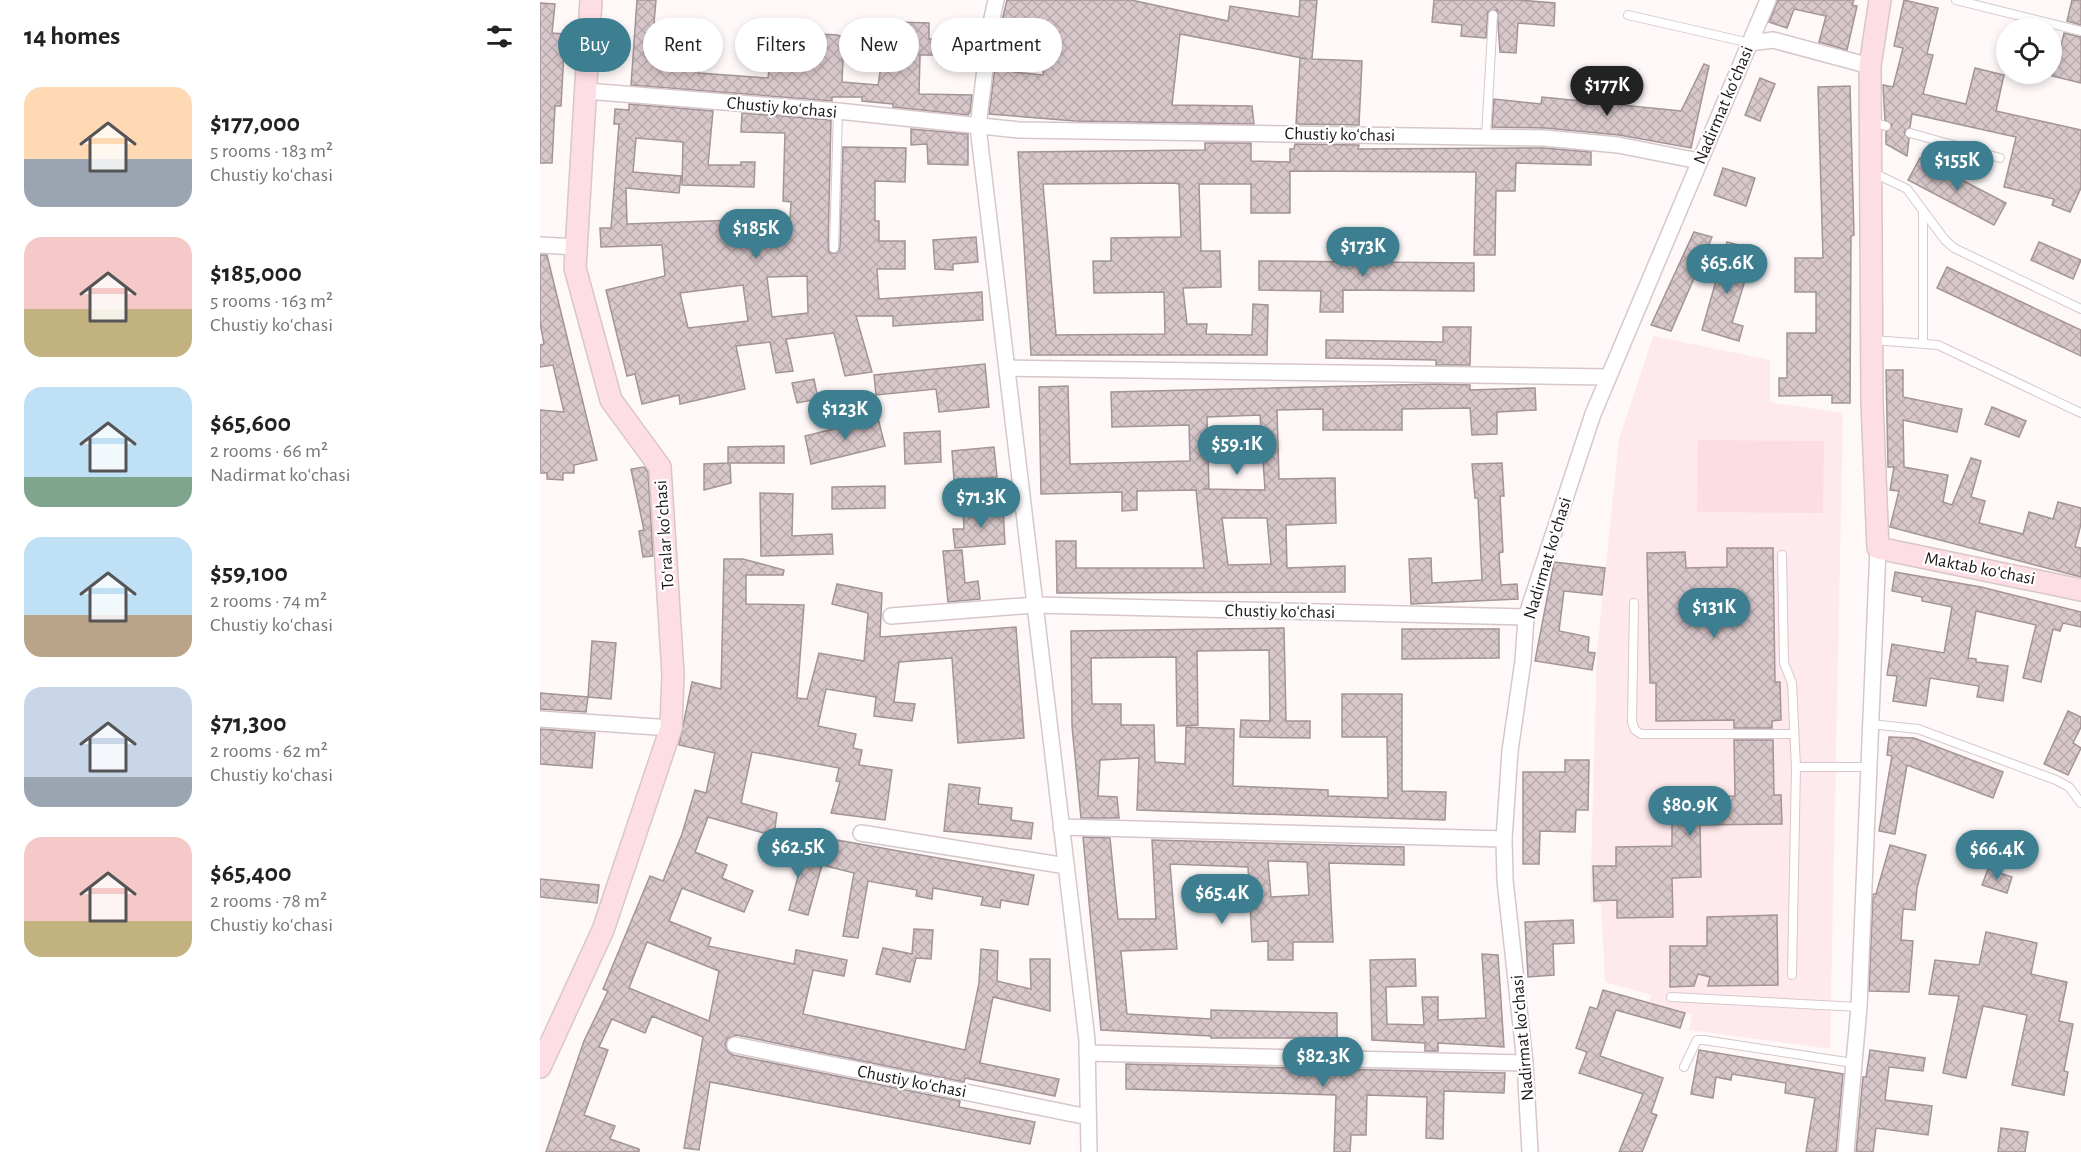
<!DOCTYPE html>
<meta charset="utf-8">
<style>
:root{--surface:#fff;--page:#f2f2f2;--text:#222;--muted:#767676;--accent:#3d7f90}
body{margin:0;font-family:"Alegreya Sans",sans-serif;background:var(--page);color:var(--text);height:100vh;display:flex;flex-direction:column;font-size:22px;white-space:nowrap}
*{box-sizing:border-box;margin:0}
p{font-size:20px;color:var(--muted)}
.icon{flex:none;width:33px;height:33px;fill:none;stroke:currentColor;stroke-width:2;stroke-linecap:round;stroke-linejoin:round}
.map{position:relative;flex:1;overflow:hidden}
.sheet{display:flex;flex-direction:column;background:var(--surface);width:540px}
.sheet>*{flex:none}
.guide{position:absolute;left:18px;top:18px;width:570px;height:54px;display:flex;gap:12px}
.fabs{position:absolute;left:1456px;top:18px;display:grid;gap:12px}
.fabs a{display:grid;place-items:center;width:66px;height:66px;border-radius:50%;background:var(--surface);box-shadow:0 3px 9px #0003;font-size:30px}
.price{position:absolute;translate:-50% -51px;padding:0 14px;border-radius:21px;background:var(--accent);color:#fff;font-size:20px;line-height:39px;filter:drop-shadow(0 2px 3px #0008)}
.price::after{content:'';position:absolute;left:50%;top:36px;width:18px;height:14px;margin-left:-9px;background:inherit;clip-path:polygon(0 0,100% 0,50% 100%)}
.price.active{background:#222;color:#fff}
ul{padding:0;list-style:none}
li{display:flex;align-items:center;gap:18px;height:150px;padding:0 24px}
li span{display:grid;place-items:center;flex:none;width:168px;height:120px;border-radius:18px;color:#555}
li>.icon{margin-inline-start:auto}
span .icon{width:72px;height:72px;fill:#fffc;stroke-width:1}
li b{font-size:26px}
h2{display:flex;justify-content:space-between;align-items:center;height:72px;padding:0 24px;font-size:26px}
.tag{padding:0 21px;border-radius:27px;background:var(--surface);box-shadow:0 3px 9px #0003;font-size:21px;line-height:54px}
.tag.active{background:var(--accent);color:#fff}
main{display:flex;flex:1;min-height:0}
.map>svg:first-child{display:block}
.built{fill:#feeaed}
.pitch{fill:#fcdde3}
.building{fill:url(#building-cross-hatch);stroke:#a39496;stroke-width:1.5;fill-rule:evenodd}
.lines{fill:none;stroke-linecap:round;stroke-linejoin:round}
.lane-casing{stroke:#d7c7ca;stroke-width:10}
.street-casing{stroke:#d7c7ca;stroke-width:18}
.secondary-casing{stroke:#d7c7ca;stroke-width:24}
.lane{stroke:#fff;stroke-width:8}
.street{stroke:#fff;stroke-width:15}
.secondary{stroke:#fedee5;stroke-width:21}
.labels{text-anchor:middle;stroke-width:4.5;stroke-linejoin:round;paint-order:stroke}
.street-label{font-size:18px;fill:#1e1819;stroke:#fff}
</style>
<main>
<section class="sheet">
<h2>14 homes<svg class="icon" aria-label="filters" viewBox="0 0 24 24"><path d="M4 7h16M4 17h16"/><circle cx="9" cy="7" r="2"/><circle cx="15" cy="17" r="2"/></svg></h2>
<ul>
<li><span style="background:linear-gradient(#ffd9b3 60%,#9aa5b1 0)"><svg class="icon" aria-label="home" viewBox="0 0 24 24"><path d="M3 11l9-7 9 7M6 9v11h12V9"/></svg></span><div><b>$177,000</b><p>5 rooms · 183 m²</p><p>Chustiy koʻchasi</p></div></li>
<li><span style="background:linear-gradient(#f6c9c9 60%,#c2b280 0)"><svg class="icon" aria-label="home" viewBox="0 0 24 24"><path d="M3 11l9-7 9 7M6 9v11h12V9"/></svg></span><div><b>$185,000</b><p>5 rooms · 163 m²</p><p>Chustiy koʻchasi</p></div></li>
<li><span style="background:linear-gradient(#bfe0f5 75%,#7fa58c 0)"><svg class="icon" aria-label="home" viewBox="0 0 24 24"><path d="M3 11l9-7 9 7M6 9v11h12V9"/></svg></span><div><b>$65,600</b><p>2 rooms · 66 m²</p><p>Nadirmat koʻchasi</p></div></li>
<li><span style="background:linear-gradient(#bfe0f5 65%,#b9a48a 0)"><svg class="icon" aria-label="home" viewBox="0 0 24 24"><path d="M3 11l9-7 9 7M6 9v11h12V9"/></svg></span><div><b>$59,100</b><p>2 rooms · 74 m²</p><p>Chustiy koʻchasi</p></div></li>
<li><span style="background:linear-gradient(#c9d6e8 75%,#9aa5b1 0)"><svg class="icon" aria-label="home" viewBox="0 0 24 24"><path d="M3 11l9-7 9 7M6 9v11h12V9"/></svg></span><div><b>$71,300</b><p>2 rooms · 62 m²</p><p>Chustiy koʻchasi</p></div></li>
<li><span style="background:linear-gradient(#f6c9c9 70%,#c2b280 0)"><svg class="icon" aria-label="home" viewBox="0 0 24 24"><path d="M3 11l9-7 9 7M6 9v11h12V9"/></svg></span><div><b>$65,400</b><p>2 rooms · 78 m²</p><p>Chustiy koʻchasi</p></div></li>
</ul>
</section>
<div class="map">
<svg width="1541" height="1152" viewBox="0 0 1541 1152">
<defs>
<pattern id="building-cross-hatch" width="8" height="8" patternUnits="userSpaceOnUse" patternTransform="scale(1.5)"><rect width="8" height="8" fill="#d8c8cb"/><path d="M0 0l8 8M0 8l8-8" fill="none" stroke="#b9abae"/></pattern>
</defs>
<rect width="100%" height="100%" fill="#fff8f9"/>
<path class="built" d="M1113,336L1230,360V402L1303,413L1290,1049L1149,1030L1152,1015L1109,1003L1111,995L1065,982L1061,904L1050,903L1057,651L1079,439Z"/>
<path class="pitch" d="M1158,440L1284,441L1283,513L1157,512Z"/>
<g class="building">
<path d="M97,0H116L114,23L162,27L159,73L228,78L231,50L245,49L246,32L297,35L304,37L302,82L338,85L344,48H357L358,22L389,23V39H401L400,55H380L379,94L432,95L430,112L428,115L353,107V104L322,101V97H292V101L91,85Z"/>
<path d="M467,0H591L688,21L690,6L759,17L760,0H777L772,59L822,61L819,125L756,124L760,58L767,59L640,34L632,105L712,106L714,124L535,121L449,114L460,29ZM478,21L507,28L503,75L473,72Z"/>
<path d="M894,0H979L1015,3L1014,26L978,23L976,53L960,52L957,10L948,12L946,38L921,36L922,25L892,22Z"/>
<path d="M1238,0H1314L1312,5L1317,6L1307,50L1279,42L1286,16L1254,9L1247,28L1229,22Z"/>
<path d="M1364,0L1398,8L1387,54L1393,55L1383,94L1426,104L1435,68L1464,75L1456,111L1541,130V188L1530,212L1512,205L1514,199L1464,187L1476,137L1372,114L1370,127L1364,132L1369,139L1367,156L1346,144V132L1352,125L1345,120L1343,85L1353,87L1363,48L1354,46Z"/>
<path d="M1532,0H1541V25L1527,21Z"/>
<path d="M0,3L15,4L12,33L25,34L21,106H15L12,163H0Z"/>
<path d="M1524,33L1541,37V83L1512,76V44L1521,46Z"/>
<path d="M1164,64L1169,66L1151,148L1079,135L1005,128L952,127L954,99L1001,104L1002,97L1141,111Z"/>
<path d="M1220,78L1235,84L1220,121L1205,115Z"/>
<path d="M1310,86L1314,235L1311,236L1310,403H1292V395L1239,396V378H1247V333H1276V292H1255V258H1283L1278,87Z"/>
<path d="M89,104L173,111L168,165H201V162H215L214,187L142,185L143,142L96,138L93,172L141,176L139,193L86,188L87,224L250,218L251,202L243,201L245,133L201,132L202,113L291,120L288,248L290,253H296L300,248L303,147L366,148L365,182L335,181V221H339V241H365V269H337L339,299L442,292L443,320L353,326V316H316L332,372L305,376L294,333L246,339L253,371L236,373L230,342L196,346L205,389L140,404L139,395L102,404L95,374L87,376L66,290L125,276L122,245L61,247L60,228H71L79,124H74L75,109L89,110ZM267,276L268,313L232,317L227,277ZM203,285L208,321L148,328L140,293Z"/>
<path d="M371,129L428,134V165L388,164L387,144L371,145Z"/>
<path d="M665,143H711V161L750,162V149H754L755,144L819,145L818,149L1003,148L1051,152V165L976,163L975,191H956L955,255H934L936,172L750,171V213H711V184H659L661,251H680L681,287L643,288L647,324H667L666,334L712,335L713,304L728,305L727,355H491L478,152L665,150ZM634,183L639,184L641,237L571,238V261H553L554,293L624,292L625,334L516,335L503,184Z"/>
<path d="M1380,158L1466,203L1454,225L1368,180Z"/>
<path d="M1183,168L1215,178L1206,206L1174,195Z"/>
<path d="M1154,232L1172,237L1131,331L1111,325Z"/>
<path d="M436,237L438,262L413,264V270L395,269L393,240Z"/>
<path d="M1187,242L1207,247L1199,275L1206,277L1192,323L1203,326L1199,341L1162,330Z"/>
<path d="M1499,242L1541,260L1533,279L1491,260Z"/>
<path d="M0,255H7L57,460L34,465V473H23V480L7,479V473H0V410L24,412L13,365L0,367V345L4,344L0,322Z"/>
<path d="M719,261L934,263V291L803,290V312H780L781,291L719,290Z"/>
<path d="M1407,267L1541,330V356L1397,288Z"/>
<path d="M903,327H931L930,365H896V360L786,358V340L903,342Z"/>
<path d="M445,364L449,407L399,412L396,389L336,395L334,375Z"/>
<path d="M1346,370H1363V397L1422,409L1417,432L1363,420L1364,467L1408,475L1403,502L1412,505L1431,458L1441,461L1431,497L1445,501L1439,523L1483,534L1489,512L1513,519L1518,502L1541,508V524L1535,547L1541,548V577L1350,527L1359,491L1350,490L1354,467H1348Z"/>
<path d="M274,379L278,399L257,403L252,383Z"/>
<path d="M896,384L930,385V390L995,388L996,410L957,412V434L932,435L930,408L862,409V430H783V409L737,410L739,479L795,478L796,523L746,525L747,568L805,566V592L517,593L516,541H536V568H664L656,490L597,491V510L582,511V492L501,494L499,387L528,386L530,464L650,461L649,425L572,427L571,392ZM720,415L725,490L663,489H669L667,417ZM682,518H727L731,564L688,565Z"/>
<path d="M1452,407L1486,421L1479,437L1445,424Z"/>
<path d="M338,418L345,446L271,464L265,436Z"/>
<path d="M400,431L401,462L365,464L364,433Z"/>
<path d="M244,446V463H190L191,483L164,490V464L188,463V447Z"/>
<path d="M454,447L457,477L414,480L412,451Z"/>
<path d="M962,463L964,496H960L963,552L959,553L961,585L977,584L978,599L871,604L869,559L891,558L892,583L942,580L938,498H935L932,464Z"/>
<path d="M104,467L108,472L113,556L103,557L99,531L104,530L91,469Z"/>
<path d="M345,486V508L292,509V487Z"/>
<path d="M220,493L253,494L252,536L292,534L293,554L221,556Z"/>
<path d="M463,508L465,544L415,548L413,529H424L423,511Z"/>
<path d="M1187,548H1233L1235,682H1240L1241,720L1232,721V728H1194V720L1116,721V683H1110L1107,553L1145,552L1146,568L1187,567Z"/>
<path d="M422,550L425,583L438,581L440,599L408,602L403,551Z"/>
<path d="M184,559H203L244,570L243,575H206V604L264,605L257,698L267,699L279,653L324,661L328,613L292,604L297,584L342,593L340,637L476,627L484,738L418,743L412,658L359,662L354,702L375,704L372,721L334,716L336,697L286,689L278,726L316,734L313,748L322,750L319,765L352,770L345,820L291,813L300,782L296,781L299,768L212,752L201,803L237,813L234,836L168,817L155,852L187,865L182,878L213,891L204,912L142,888L129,921L171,938L168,946L254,964L256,950L307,960L304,976L273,970L263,1014L425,1050L439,983L441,949L458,951L457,981L491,989L490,959H510V1011L453,997L440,1063L519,1079L515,1096L425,1078L424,1082L197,1035L188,1038L185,1044L188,1052L193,1055L420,1101L419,1107L495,1122L490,1144L170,1082L159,1150L144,1148L163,1037L112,1016L105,1033L72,1019L59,1047L68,1050L44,1115L75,1126L70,1139L99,1149V1152H6L44,1041L68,991L63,989L110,876L123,881L142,834L155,790L166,793L175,753L139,745L152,682L181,689ZM107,942L179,971L169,1021L89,988Z"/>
<path d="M1014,562L1065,568L1062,595L1024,591L1019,631L1049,637L1048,652L1055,653L1052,670L995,661Z"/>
<path d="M1355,572L1441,587L1541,612V627L1523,623L1520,631L1513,629L1501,682L1483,678L1496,625L1436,611L1428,658L1436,659V662L1468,666L1463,701L1437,697L1439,686L1390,678L1386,706L1353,701L1357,676L1347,675L1352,644L1404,653L1412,607L1382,601V597L1352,591Z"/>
<path d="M744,628L746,721H770V738L700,737L701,720L730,721L729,650L657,651L658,725L637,726L636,657L551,658L552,704H581V725H614L615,762L645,764L646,727L694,729L693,786L788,790V796L848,798L847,737H802V694H862V791L906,792L905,820L597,810L599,758L560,760L558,796L577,797L579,818H541L532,726L531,631Z"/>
<path d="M862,629H959V658L862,659Z"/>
<path d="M52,641L76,643L71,699L48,697Z"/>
<path d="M0,693L48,697L46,712L0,709Z"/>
<path d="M1528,711L1541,717V727L1533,743L1541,748L1528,775L1504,764Z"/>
<path d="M0,729L55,733L52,768L0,764Z"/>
<path d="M1349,737L1374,738L1463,772L1453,798L1367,765L1355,834L1339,831L1352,756L1347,755Z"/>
<path d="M1194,740H1233L1234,795H1241L1242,824L1160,825L1161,877L1132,878L1133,917L1077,918V900L1054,901L1053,866H1076V847L1132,846V797L1195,796Z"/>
<path d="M1025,760H1049L1048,810H1036L1035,832L1000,831L999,864H983V772H1025Z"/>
<path d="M409,784L440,788L438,804L472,808L471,820L493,823L491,839L404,831Z"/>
<path d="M269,835L494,875L488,905L461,900L460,908L441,905L443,897L393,888L392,899L376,896L377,890L328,881L318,938L303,936L314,873L282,865L268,915L249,910Z"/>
<path d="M543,837L570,838L578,919H616L612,840L864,847V865L789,863L793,942H753V960H728V941L712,942L708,867L630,864L637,949L581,951L587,1014L671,1019V1010L797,1013V1038H671V1036L561,1030ZM728,861L767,862L769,895L731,897Z"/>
<path d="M1350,845L1386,855L1377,888L1375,910L1363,909L1361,940L1373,941L1369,992L1329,991L1333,894H1336Z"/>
<path d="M1448,869L1472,877L1467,893L1442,885Z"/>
<path d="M0,879L59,885L57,903L0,897Z"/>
<path d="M1237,915L1238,985L1168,986L1170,977L1158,974L1154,986L1130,987V946H1167V917Z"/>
<path d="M1033,920L1034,943L1013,944L1014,975L988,977L985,922Z"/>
<path d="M374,929L393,930L391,959L376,958L370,982L336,974L343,948L372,954Z"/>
<path d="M1446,932L1497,943L1491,974L1527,982L1519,1021L1533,1024L1524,1071L1528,1072L1524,1095L1472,1085L1487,1015L1443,1006L1426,1078L1403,1073L1419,996L1389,994L1395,960L1439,965Z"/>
<path d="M942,954L958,955L964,1047L898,1043V1051H885V1043L832,1040L830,960L875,959L876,986L846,987L847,1024L884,1025L882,997H898V1020L946,1018Z"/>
<path d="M1063,990L1145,1013L1140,1028L1076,1010L1060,1056L1123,1078L1111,1113L1117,1115L1102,1152H1079L1103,1094L1039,1073L1047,1052L1036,1048L1050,1007L1057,1009Z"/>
<path d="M1159,1050L1303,1074L1296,1152H1266L1275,1098L1245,1093L1246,1083L1192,1074L1191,1080L1176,1077L1173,1098L1151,1094Z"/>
<path d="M1330,1050L1385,1058L1383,1071L1349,1067L1345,1100L1392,1106L1388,1135L1336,1128L1333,1152H1316L1323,1077H1326Z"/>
<path d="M586,1064L965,1073L964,1093L904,1091L903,1139L886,1138L887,1097L827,1095L826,1135H811L810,1152H794L796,1095L586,1089Z"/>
<path d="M1461,1128L1488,1132L1485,1152H1458Z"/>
</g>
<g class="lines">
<g class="lane-casing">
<g id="lane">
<path d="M1416,0L1541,31"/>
<path d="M1088,15L1210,43"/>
<path d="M1332,122L1346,126"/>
<path d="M1370,133L1460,158"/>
<path d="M946,136L953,15"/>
<path d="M1332,172L1367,189L1405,240L1414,248L1541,309"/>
<path d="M1383,210V343"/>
<path d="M294,248L298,111"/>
<path d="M1333,340L1398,345L1541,413"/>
<path d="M1242,555L1244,663L1252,683L1256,767L1252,975"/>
<path d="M1094,603L1092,722L1095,730L1101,734H1254"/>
<path d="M1330,724L1378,729L1516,780L1529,787L1541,803"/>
<path d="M1256,767H1328"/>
<path d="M1131,997L1319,1007"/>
<path d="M1144,1067L1157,1040H1164L1313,1063"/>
</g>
</g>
<g class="street-casing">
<g id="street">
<path d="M456,0L450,27L438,127L547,1040L549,1152"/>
<path d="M1210,43L1233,40L1330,66"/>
<path d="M46,91L298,111L479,130L1004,138L1078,145L1159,161"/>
<path d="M0,245L36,247"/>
<path d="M467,368L1068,377"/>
<path d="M351,616L495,605L986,617"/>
<path d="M0,719L131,728"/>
<path d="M521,827L964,839"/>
<path d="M321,833L526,866"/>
<path d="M195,1045L548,1117"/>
<path d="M547,1053L985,1063"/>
<path d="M990,1152L985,1063L965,880L964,839L970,751L983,661L986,617L1053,414L1228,0"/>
<path d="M1306,1152L1319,1007L1338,548"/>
</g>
</g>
<g class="secondary-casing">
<g id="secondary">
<path d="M1340,0L1330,66L1332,403L1338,548L1541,590"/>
<path d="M0,1067L63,930L131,728L133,674L120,467L71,400L35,268L51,0"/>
</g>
</g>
<use href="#lane" class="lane"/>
<use href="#street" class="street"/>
<use href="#secondary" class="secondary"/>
</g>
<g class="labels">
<g class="street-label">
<text transform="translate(1183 105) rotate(-67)" y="6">Nadirmat koʻchasi</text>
<text transform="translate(242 107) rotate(5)" y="6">Chustiy koʻchasi</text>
<text transform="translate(800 134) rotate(1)" y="6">Chustiy koʻchasi</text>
<text transform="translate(124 535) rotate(-94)" y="6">Toʻralar koʻchasi</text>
<text transform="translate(1007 558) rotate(-73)" y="6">Nadirmat koʻchasi</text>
<text transform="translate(1440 568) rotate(11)" y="6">Maktab koʻchasi</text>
<text transform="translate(740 611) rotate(1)" y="6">Chustiy koʻchasi</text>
<text transform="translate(982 1038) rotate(-95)" y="6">Nadirmat koʻchasi</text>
<text transform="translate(372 1081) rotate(11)" y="6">Chustiy koʻchasi</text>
</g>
</g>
</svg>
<div class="fabs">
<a><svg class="icon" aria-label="locate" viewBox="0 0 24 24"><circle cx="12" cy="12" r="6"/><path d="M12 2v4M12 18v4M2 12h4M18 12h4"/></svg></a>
</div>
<b class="price active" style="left:1067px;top:117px">$177K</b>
<b class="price" style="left:1417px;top:192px">$155K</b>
<b class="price" style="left:216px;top:260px">$185K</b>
<b class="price" style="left:823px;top:278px">$173K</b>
<b class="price" style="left:1187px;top:295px">$65.6K</b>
<b class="price" style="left:305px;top:441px">$123K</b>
<b class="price" style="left:697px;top:476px">$59.1K</b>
<b class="price" style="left:441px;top:529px">$71.3K</b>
<b class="price" style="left:1174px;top:639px">$131K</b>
<b class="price" style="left:1150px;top:837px">$80.9K</b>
<b class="price" style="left:258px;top:879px">$62.5K</b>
<b class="price" style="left:1457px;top:881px">$66.4K</b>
<b class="price" style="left:682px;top:925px">$65.4K</b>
<b class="price" style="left:783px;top:1088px">$82.3K</b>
<div class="guide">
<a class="tag active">Buy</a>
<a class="tag">Rent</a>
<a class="tag">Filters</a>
<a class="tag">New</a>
<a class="tag">Apartment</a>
</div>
</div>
</main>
